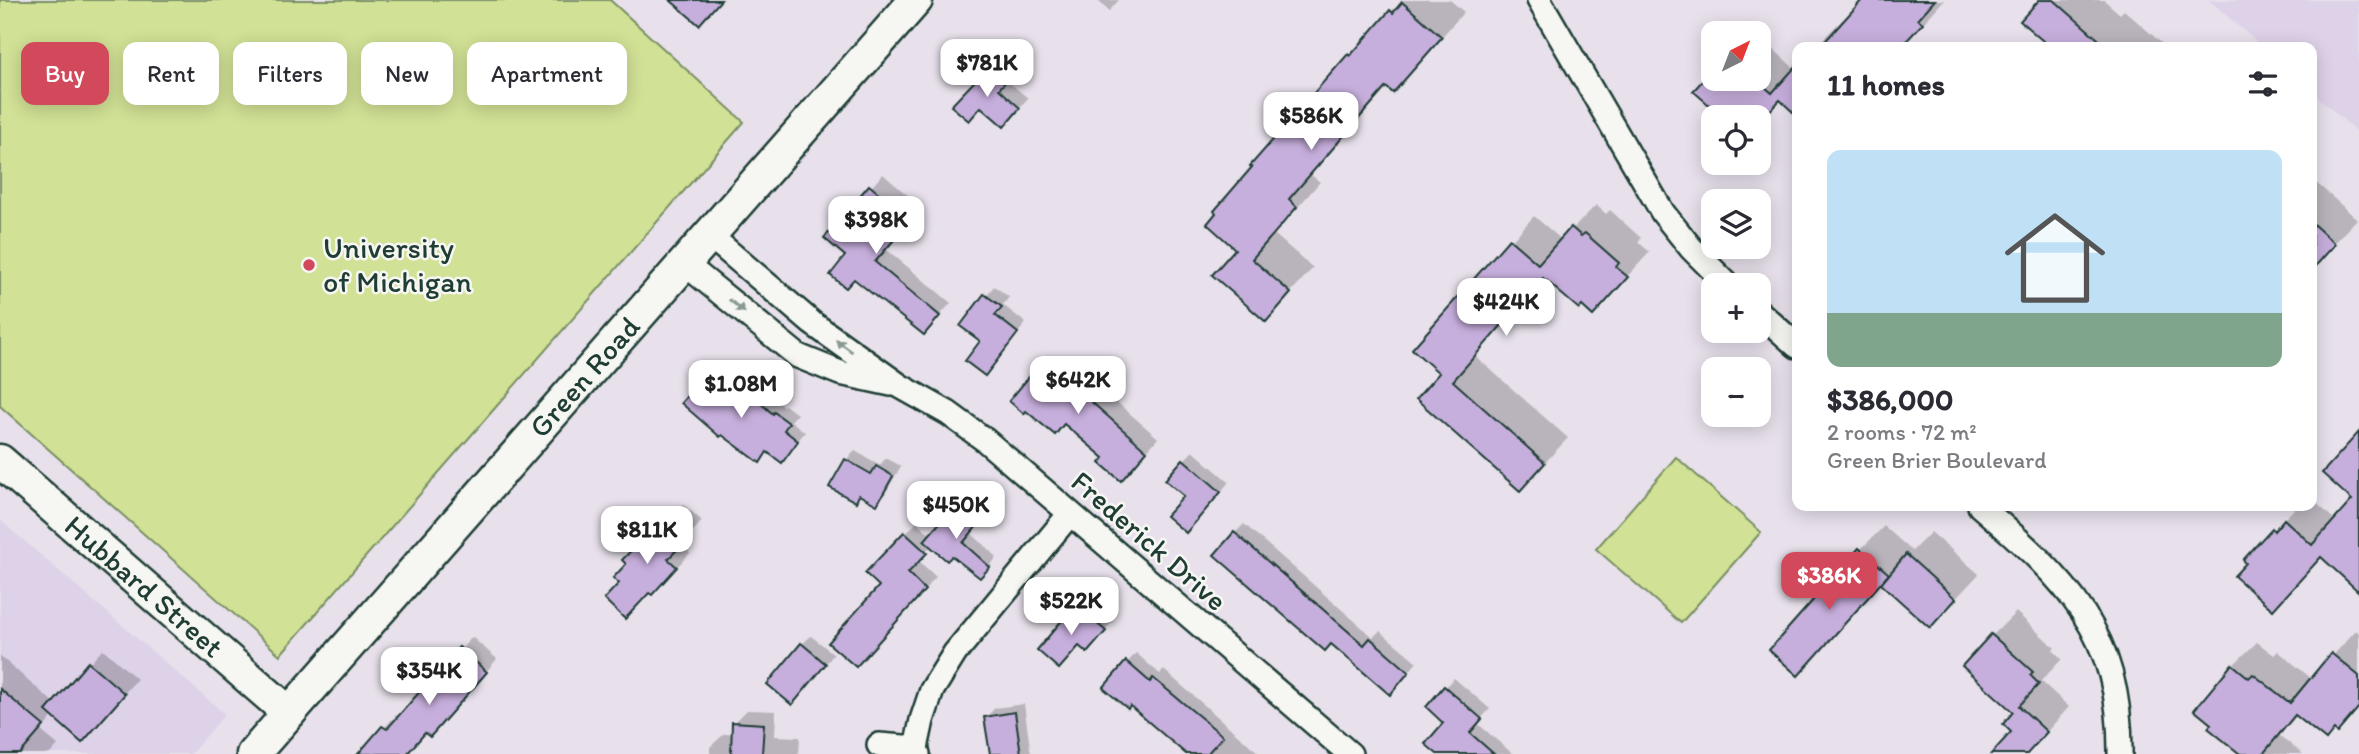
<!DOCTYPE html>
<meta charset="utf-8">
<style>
:root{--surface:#fff;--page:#f7f7f7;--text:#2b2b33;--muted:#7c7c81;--line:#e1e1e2;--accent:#d1495b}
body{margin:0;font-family:Itim,sans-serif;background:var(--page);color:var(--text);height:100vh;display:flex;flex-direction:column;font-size:26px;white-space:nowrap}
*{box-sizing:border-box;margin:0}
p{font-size:23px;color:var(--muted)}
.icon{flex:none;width:38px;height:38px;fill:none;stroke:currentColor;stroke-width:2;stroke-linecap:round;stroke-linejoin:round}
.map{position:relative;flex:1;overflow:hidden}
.side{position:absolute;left:1792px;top:42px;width:525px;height:469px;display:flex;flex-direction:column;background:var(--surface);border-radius:14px;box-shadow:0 4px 18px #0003}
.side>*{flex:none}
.banner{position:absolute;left:21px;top:42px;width:665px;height:63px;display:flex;gap:14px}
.needle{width:46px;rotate:42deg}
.tools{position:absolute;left:1701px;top:21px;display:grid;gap:14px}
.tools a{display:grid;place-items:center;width:70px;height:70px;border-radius:14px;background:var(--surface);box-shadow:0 4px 18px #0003;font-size:35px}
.price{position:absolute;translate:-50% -60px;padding:0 16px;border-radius:14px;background:#fff;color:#222;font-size:23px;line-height:46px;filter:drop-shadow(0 2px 4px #0008)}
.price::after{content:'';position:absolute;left:50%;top:42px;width:21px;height:16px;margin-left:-10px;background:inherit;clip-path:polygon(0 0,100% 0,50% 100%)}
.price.active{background:var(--accent);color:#fff}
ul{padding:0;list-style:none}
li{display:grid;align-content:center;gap:14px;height:371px;padding:0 35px}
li+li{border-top:2px solid var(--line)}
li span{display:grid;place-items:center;height:217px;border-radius:14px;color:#555}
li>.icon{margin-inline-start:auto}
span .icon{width:126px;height:126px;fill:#fffc;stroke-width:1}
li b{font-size:30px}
h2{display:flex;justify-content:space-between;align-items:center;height:84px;padding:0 35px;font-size:30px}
.chip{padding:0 24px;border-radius:14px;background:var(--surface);box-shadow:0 4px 18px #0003;font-size:24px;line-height:63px}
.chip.active{background:var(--accent);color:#fff}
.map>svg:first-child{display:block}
.built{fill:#ded2e8}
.green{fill:#d1e195;stroke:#788f64;stroke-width:2}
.shadow{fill:#0003}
.building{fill:#c7afdd;stroke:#1f3d34;stroke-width:2}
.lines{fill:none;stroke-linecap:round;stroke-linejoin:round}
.street-casing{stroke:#1f3d34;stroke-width:28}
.secondary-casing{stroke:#1f3d34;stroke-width:37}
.street{stroke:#f6f6f2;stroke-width:23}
.secondary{stroke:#f6f6f2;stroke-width:32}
.oneway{fill:#8a9a93}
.poi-dot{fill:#d1495b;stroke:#f6f6f2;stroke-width:2.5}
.labels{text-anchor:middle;stroke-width:5;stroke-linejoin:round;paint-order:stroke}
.poi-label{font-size:30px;fill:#1f3d34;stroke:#f6f6f2;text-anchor:start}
.street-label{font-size:30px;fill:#1f3d34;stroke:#f6f6f2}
</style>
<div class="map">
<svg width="2359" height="754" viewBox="0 0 2359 754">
<rect width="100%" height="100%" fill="#e8e1ec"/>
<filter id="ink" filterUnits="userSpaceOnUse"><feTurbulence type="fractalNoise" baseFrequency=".0143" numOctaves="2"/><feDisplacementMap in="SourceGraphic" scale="14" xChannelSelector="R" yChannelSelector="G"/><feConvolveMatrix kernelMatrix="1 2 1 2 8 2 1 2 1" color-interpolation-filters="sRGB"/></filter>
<g filter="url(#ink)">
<g class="built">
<path d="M2209,0H2359V134L2312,92V47H2262Z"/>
<path d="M0,520L225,714L191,754H0Z"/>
</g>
<g class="green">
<path d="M0,0H610L744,122L280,655L0,406Z"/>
<path d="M1676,457L1761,532L1681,623L1596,549Z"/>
</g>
<g class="shadow">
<path d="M1097,0H1119L1109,11Z"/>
<path d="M1403,0H1450L1464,12L1393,91L1388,87L1311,175L1320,182L1274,234L1313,268L1266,319L1237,248L1349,55Z"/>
<path d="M1865,0H1944L1902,47H1815L1851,11L1853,13Z"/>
<path d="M2041,0H2104L2120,14L2124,10L2166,47H2053L2023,21Z"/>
<path d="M1759,36L1795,69L1797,67V114L1781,99L1759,123V117H1725L1696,91L1713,71V79H1759Z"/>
<path d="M1000,58L1014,70L1006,80L1028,98L1013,115L982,106H953Z"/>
<path d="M883,174L921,207L886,249L951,303L924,333L855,277L848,256L826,238Z"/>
<path d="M2312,179L2357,219L2312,267Z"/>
<path d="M1596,205L1606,214L1610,210L1641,238L1638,242L1650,252L1593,313L1545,277L1475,356L1568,438L1520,489L1442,373L1415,349L1534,216L1562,240Z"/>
<path d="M994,286L1009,297L1003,305L1026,323L985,374L982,341L962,326Z"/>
<path d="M1103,354L1115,365L1097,385L1158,438L1133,467L1107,458L1039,368L1051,356L1061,364L1068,357L1086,372Z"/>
<path d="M743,370L783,406L785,405L797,414L791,421L805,432L782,461L769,451L760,460L702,381L711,372L727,386Z"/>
<path d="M2359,435V582L2322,556L2296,584L2273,530L2297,506L2298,508L2312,506V499L2336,521L2355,500Z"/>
<path d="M855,451L880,465L886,458L901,466L885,494L876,503L861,494L855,499L846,460Z"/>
<path d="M1193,451L1229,482L1195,522L1186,496L1184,460Z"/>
<path d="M964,498L985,516L971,533L997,557L989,567L932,545L918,560L936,577L867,653L881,586L868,573L917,522L931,535Z"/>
<path d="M683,504L702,521L681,545L690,553L665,580L621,583L628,564L644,539L642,536L671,506L676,511Z"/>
<path d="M1244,524L1373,637L1380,631L1417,662L1399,684L1235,533Z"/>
<path d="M1884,526L1912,551L1931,532L1979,574L1930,626L1882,583L1798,673L1860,550Z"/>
<path d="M1085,597L1113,621L1095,641L1039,649Z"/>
<path d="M2016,612L2055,648L2053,650L2062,659L2041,681L2069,707L2027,754H1993L2014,731L2016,712L1992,636Z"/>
<path d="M2356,630L2359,633V709L2337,731L2297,715L2280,736L2303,754H2243L2233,665L2257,642L2274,655L2278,651L2312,679Z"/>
<path d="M811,636L834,654L801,694L802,644Z"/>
<path d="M472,637L497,659L442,723L426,731L406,754H360L396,715L399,718Z"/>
<path d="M103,649L137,679L95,727L54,715L41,731L58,745L50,754H0V656L54,703Z"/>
<path d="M1136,653L1160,674L1164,670L1260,754H1189L1130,704L1105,687Z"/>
<path d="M1454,678L1490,709L1477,723L1513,754H1440L1446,723L1428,707Z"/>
<path d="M1024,704L1031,754H992L986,717L995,708Z"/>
<path d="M747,710L776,711L775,736L800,737L799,754H710V747L724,734H733L734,723Z"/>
</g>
<g class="building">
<path d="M670,0H721L699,25Z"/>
<path d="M1862,0H1935L1918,19L1923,23L1901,47H1820Z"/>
<path d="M2039,0H2054L2107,47H2050L2020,21Z"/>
<path d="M1402,2L1442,37L1393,93L1386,87L1289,199L1297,207L1252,259L1291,293L1266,322L1212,275L1235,249L1207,224L1216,213L1214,211L1252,167L1250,166L1348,54L1350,56L1390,10L1393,13Z"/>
<path d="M1797,65V116L1780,100L1764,117H1723L1693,91L1704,79H1756L1772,93Z"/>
<path d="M989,66L1007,80L999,89L1020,108L1004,127L981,107L969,121L951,106Z"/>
<path d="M869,185L911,220L875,262L940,316L924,335L854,279L846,288L830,275L845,256L824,238Z"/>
<path d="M2312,223L2335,244L2312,270Z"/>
<path d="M1571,227L1581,236L1585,233L1619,263L1616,267L1628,277L1593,316L1582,306L1579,309L1543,278L1453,381L1545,463L1520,491L1416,399L1439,373L1412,349L1509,239L1538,264Z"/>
<path d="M984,294L1002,307L995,315L1018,333L985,376L965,361L980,341L960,326Z"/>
<path d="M1090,365L1105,378L1087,398L1147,451L1121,481L1100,463L1104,458L1064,424L1055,435L1026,411L1024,414L1009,401L1038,366L1049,376L1055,368L1074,383Z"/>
<path d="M732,378L773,414L774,412L789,423L784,430L798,441L782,463L767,452L760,463L722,435L720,437L681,403L701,380L718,395Z"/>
<path d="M2359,432V592L2321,557L2273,610L2234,576L2246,563L2243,560L2272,528L2274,531L2284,519L2312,545L2352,500L2322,473Z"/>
<path d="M845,459L871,474L876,466L893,476L877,505L859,495L856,502L829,487Z"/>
<path d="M1183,459L1221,492L1186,533L1166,516L1184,496L1165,480Z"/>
<path d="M954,506L977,526L963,543L990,567L980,578L952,556L947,561L924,541Z"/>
<path d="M669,516L690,536L668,559L677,567L652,595L649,593L625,619L604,599L619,583L613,578L626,564L622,560L642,539L639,536L656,518L662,523Z"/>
<path d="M904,532L927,553L908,573L925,590L856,667L828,643L879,586L865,573Z"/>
<path d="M1234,532L1364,645L1370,638L1409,672L1390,695L1331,644L1325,651L1214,555Z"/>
<path d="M1859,548L1889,574L1798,676L1769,650Z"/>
<path d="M1906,554L1956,599L1930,628L1881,584Z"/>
<path d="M1075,605L1106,631L1087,653L1079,646L1059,669L1037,650Z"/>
<path d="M1991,634L2033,672L2030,675L2039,684L2019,706L2047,732L2027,754H1991L2011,732L2003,724L2013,712L1962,666Z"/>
<path d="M801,643L826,664L792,705L767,684Z"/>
<path d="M459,647L487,672L430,737L425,733L407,754H358L382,726L387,729Z"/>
<path d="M2331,653L2359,676V707L2337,733L2334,730L2326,740L2295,715L2263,754H2240L2208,728L2211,724L2194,710L2232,664L2249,678L2253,674L2290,703Z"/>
<path d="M1126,661L1150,682L1153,678L1223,736L1207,754H1186L1130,706L1128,709L1103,688Z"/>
<path d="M88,662L125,694L82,743L46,711Z"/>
<path d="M1444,686L1482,719L1470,733L1494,754H1437L1425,744L1443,723L1426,707Z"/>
<path d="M0,689L44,726L20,754H0Z"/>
<path d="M1015,712L1021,754H990L984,717Z"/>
<path d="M732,722L764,724L762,754H731Z"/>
</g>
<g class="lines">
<g class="street-casing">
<g id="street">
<path d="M1539,0L1663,213L1691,248L1728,285"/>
<path d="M709,235L812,323L900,386L948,413L985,440L1350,754"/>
<path d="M684,263L798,356L840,373L891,384"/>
<path d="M1759,312L1797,346"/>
<path d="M1980,506C2067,581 2121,632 2120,754"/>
<path d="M879,745L916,748"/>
<path d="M918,754L916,748L922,720L932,690L955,653L1069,515"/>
</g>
</g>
<g class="secondary-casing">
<g id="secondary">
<path id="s1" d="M0,461L289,713"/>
<path id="s2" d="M253,754L916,0"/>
</g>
</g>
<use href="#street" class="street"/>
<use href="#secondary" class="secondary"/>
</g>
<defs><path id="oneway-solid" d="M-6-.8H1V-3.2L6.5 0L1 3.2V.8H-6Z" transform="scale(1.75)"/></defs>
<g class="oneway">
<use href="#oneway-solid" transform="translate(737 306) rotate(39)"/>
<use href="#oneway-solid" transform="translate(844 346) rotate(-144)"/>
</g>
</g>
<circle class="poi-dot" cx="309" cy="265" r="7"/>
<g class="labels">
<g class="poi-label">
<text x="323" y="258">University<tspan x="323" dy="34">of Michigan</tspan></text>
</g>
<g class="street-label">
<text dy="10" stroke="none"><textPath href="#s2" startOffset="502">Green Road</textPath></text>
<text transform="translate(1149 541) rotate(41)" y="10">Frederick Drive</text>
<text dy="10" stroke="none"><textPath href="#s1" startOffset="191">Hubbard Street</textPath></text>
</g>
</g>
</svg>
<div class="tools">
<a><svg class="needle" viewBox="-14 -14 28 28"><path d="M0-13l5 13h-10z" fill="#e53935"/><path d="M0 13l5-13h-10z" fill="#7c7c81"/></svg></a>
<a><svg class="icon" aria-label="locate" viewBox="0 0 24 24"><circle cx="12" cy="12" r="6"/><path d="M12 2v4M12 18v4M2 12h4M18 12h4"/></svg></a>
<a><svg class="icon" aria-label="layers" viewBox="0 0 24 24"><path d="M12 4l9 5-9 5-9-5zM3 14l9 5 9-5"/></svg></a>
<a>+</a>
<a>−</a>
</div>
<b class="price" style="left:987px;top:99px">$781K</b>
<b class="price" style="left:1311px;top:152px">$586K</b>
<b class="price" style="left:876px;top:256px">$398K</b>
<b class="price" style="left:1506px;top:338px">$424K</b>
<b class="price" style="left:1078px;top:416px">$642K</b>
<b class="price" style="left:741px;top:420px">$1.08M</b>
<b class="price" style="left:956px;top:541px">$450K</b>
<b class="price" style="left:647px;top:566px">$811K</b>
<b class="price active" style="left:1829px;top:612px">$386K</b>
<b class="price" style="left:1071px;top:637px">$522K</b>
<b class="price" style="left:429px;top:707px">$354K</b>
<div class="banner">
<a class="chip active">Buy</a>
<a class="chip">Rent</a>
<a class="chip">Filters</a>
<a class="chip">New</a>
<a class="chip">Apartment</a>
</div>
<section class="side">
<h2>11 homes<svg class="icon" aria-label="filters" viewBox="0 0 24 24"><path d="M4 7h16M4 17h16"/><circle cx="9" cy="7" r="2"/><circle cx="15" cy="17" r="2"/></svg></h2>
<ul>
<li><span style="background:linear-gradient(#bfe0f5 75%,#7fa58c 0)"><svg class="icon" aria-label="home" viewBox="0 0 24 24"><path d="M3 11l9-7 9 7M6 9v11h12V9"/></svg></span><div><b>$386,000</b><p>2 rooms · 72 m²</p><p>Green Brier Boulevard</p></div></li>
</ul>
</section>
</div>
